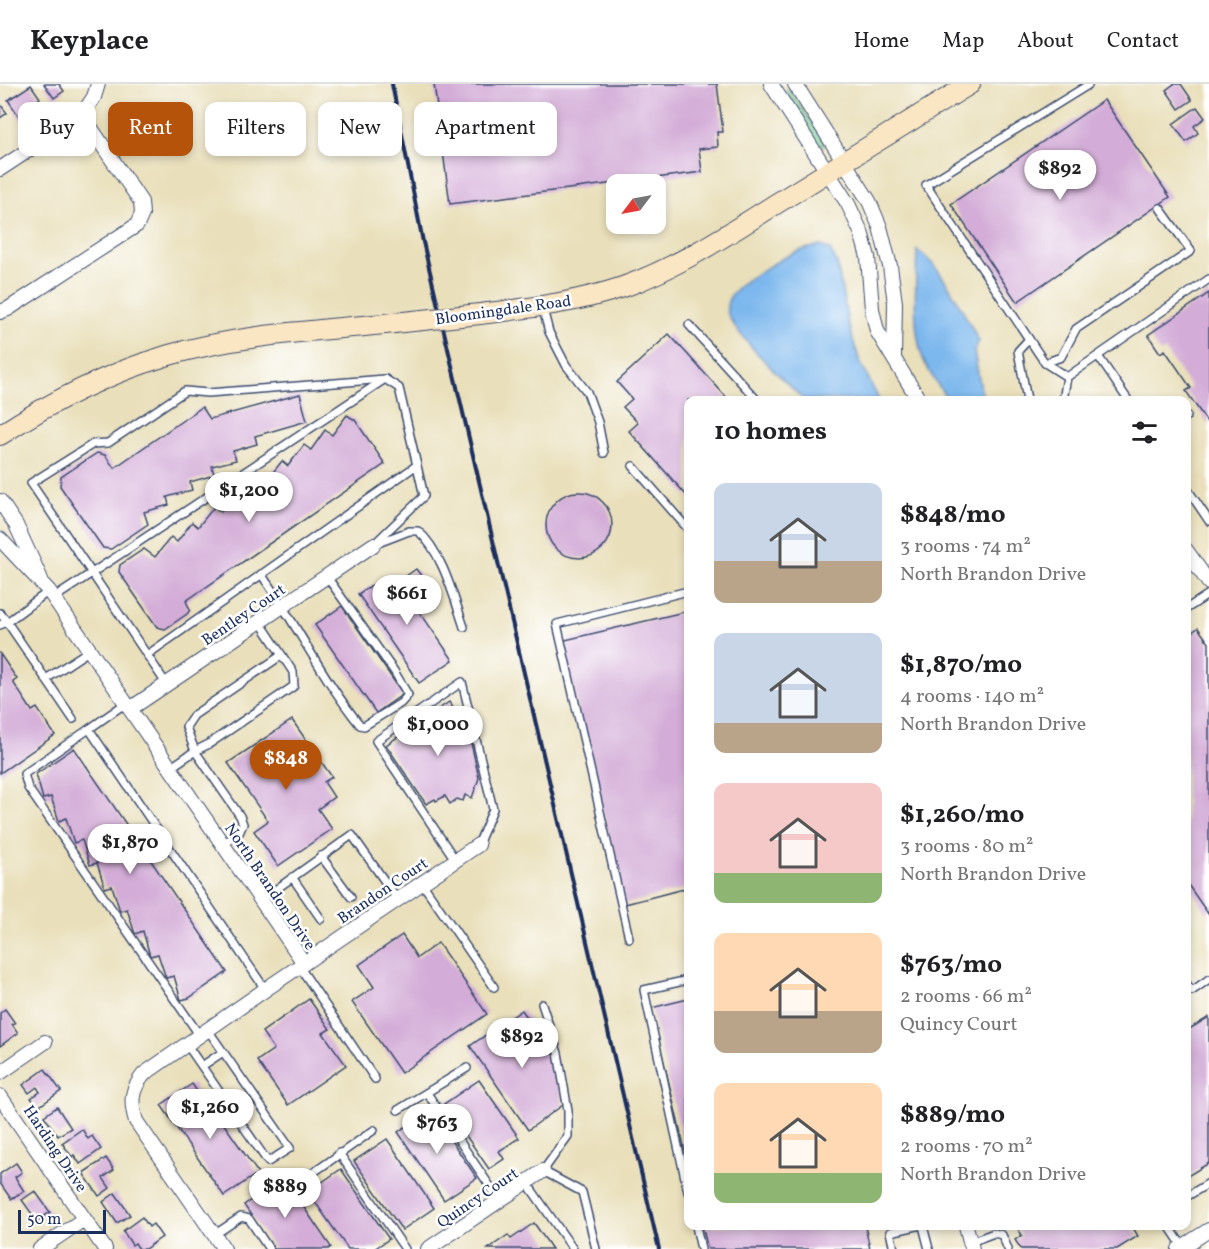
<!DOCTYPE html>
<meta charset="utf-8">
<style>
:root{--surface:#fff;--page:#f6f6f6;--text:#202124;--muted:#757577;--line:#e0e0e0;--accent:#b45309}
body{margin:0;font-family:Vollkorn,serif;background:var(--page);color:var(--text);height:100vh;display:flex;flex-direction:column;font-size:22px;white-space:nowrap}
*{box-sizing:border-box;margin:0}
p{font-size:20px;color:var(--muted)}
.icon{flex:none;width:33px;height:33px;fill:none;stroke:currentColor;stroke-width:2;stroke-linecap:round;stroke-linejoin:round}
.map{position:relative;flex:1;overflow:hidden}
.drawer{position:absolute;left:684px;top:312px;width:507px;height:834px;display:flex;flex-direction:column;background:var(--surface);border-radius:12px;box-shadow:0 3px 9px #0003}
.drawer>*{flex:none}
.banner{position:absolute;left:18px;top:18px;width:570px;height:54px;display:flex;gap:12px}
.needle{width:39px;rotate:238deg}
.tools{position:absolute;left:606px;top:90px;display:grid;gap:12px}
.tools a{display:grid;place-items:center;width:60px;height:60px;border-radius:12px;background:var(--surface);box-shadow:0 3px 9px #0003;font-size:30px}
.scale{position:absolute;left:18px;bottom:15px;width:88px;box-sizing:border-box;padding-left:6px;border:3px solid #1b2f5e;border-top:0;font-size:16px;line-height:21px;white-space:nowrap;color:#1b2f5e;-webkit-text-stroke:4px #fff;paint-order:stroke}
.price{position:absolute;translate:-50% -51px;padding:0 14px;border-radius:21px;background:#fff;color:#222;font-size:20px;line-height:39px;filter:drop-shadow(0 2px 3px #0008)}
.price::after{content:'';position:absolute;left:50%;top:36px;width:18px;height:14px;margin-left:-9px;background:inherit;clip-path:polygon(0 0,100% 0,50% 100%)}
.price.selected{background:var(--accent);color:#fff}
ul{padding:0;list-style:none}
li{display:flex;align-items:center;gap:18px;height:150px;padding:0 30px}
li span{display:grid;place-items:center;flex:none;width:168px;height:120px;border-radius:12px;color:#555}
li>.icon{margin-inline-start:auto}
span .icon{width:72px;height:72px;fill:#fffc;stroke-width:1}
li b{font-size:26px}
h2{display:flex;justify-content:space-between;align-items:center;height:72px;padding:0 30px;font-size:26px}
.pill{padding:0 21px;border-radius:12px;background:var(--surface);box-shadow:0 3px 9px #0003;font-size:21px;line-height:54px}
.pill.selected{background:var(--accent);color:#fff}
header{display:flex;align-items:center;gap:36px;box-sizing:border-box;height:84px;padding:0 30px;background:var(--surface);border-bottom:2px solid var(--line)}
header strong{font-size:28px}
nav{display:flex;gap:33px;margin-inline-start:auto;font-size:21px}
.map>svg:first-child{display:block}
.green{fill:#7ed397;stroke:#4c817a;stroke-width:1.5}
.water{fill:#7bb7ed;stroke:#4b73a6;stroke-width:1.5}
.building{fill:#d3acd7}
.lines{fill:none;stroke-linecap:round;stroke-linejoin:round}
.lane-casing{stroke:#3a496c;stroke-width:10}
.street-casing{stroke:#3a496c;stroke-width:16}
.secondary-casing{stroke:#3a496c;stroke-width:22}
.lane{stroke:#fff;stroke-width:7}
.street{stroke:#fff;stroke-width:14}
.secondary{stroke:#fbe6c3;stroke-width:20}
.rail{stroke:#1b2f5e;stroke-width:4}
.secondary-bridge-casing{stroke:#3a496c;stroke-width:22;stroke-linecap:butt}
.secondary-bridge{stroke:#fbe6c3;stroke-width:20}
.labels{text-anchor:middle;stroke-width:5;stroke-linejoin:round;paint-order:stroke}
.street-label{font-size:16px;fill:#1b2f5e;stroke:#fff}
</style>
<header>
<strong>Keyplace</strong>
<nav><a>Home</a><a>Map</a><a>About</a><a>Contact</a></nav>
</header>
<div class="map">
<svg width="1209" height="1165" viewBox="0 0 1209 1165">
<rect width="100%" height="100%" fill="#fff"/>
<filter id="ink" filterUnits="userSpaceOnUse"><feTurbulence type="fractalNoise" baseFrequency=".0167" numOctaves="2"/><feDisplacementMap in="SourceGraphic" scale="12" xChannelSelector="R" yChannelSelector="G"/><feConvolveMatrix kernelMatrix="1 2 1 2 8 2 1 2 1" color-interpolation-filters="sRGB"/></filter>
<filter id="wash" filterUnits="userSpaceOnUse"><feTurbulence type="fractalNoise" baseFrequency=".008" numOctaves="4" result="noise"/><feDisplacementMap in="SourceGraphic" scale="24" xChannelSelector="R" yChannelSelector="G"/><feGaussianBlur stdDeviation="1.35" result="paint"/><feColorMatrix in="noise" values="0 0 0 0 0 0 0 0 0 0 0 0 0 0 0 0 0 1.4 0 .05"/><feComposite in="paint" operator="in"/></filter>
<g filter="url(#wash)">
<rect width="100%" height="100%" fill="#e9dfba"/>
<path class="green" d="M789,4L825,59L823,62H820L786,8Z"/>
<g class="water">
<path d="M821,162L830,166L837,179L848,239L859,275L879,316H804C788,300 729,246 727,226C725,210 746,196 758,189C778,177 797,164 821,162Z"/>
<path d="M917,166C944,184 963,229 979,257L974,268L983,316H948C939,302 928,289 922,272C912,242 916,198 917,166Z"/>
</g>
<g id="blocks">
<g class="building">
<path d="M44,0H59L64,7L54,14Z"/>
<path d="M434,0H717L723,48H717L718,63L699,65L702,88L450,120Z"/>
<path d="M1174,0H1181L1192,16L1179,25L1166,6Z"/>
<path d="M31,1L40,14L33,19L31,16L26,19L33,29L22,37L8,16Z"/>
<path d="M1104,16L1170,113L1017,218L951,120Z"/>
<path d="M0,20L7,29L0,34Z"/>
<path d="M1197,23L1205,34L1194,42L1198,49L1186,58L1173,40Z"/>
<path d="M1209,209V341L1186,307L1191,304L1165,266L1160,269L1148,251Z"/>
<path d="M669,250L729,316H688V413L629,347L638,339L623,323L632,315L617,298Z"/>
<path d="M300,310L307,337L255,352L257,360L233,367L236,376L212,382L214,391L190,398L192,406L167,413L169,421L144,428L148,440L111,465L103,464L60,402L61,393L97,369L105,371L114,384L202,323L210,335Z"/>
<path d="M347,331L355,336L385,380L186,517L190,526L187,530L165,545L157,543L119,488L120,481L144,465L155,473L171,453L177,458L192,438L198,443L214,423L221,428L237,407L244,413L259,392L266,397L282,377L288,382L304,361L311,366L325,346L332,351Z"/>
<circle cx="579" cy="441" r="33"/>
<path d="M416,485L426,498L408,511L453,576L419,599L358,510L372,501L379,511Z"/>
<path d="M342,522L403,610L376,629L315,541Z"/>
<path d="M688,527V804L625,820L561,557Z"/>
<path d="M1198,544L1209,559V831L1186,798V552Z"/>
<path d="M0,570L17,595L13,598L32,627L37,624L55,651L0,689Z"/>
<path d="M449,618L460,634L456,638L471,659L479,694L472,714L465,711L463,717L457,715L450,720L445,712L436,717L435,715L426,720L386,661Z"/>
<path d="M292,636L332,693L324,698L334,713L318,725L332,745L278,782L254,747L268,737L228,679Z"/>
<path d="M74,664L227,888L189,914L181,916L174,892L166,894L158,870L150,872L143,847L135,850L127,825L120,827L112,802L105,804L97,779L90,781L82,756L74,759L66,734L59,737L51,713L43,715L36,690Z"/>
<path d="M402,851L417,874L438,859L487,930L401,989L352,918L374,903L359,881Z"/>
<path d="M309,915L330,945L323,949L346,981L288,1021L257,977L274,965L262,948Z"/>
<path d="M688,915V1079L651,924Z"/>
<path d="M5,925L15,939L12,940L18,949L0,962V929Z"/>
<path d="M522,926L557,976L563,1021L528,1046L470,962Z"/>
<path d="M1209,933V1079L1186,1093V947Z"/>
<path d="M45,985L61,1007L38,1023L31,1014L40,1008L37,1003L29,1009L23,1001Z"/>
<path d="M479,996L519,1054L499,1067L504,1075L489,1085L444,1020Z"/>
<path d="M192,1000L209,1025L212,1023L258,1089L224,1112L161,1021Z"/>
<path d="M57,1023L71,1044L58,1052L44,1032Z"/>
<path d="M430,1026L477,1094L444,1116L398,1048Z"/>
<path d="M82,1045L88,1055L92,1052L101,1065L80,1080L74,1071L72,1073L62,1059Z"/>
<path d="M387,1055L434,1124L402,1146L354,1077Z"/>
<path d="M106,1074L114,1086L103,1094L110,1104L99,1112L83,1089Z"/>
<path d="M16,1079L22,1088L15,1093L24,1107L11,1115L0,1099V1090Z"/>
<path d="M341,1085L389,1155L374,1165H348L308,1108Z"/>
<path d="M283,1093L331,1163L328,1165H274L244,1121Z"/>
<path d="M35,1107L50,1128L37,1137L22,1116Z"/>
<path d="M115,1109L130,1131L117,1139L103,1118Z"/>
<path d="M142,1133L149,1143L153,1140L162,1153L145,1165H139L135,1159L132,1161L123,1147Z"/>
<path d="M534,1139L552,1165H488L508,1151L511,1155Z"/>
<path d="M702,1142H865L870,1165H708Z"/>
<path d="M1016,1142H1132L1138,1152L1117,1165H1021L1015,1156L1022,1151Z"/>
</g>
</g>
</g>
<g filter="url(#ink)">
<use href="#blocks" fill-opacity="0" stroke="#3a496c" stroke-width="1.5"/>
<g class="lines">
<g class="lane-casing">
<g id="lane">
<path d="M543,225L549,248L566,281L587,308L598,338L604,369"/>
<path d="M689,241L757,316"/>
<path d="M1098,272L1128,316"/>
<path d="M1045,279L1061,273L1076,245L1191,167L1160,124"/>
<path d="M1067,293L1045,279L926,101L1088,1"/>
<path d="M385,295L208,309L185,307L108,359L93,360L31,399L147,571L417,381"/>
<path d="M1027,316L1018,267L1029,255"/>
<path d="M1063,316L1067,293L1209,195"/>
<path d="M1186,332H1187"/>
<path d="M633,382L688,445"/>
<path d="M1186,403L1209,437"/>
<path d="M378,459L409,447H418C442,467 454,514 464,543"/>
<path d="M261,490C296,539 322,594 360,641L364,642L401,619L408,611L394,587L327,493"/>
<path d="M54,514L385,295L399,304L424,412L373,461"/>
<path d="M1186,525L1209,510"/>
<path d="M0,529L7,538L49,507"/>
<path d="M260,538L293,588L294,602L209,660L195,667L186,643L194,631L282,571"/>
<path d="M0,541L7,538L73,635"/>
<path d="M147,571L167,601"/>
<path d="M46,595L90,566"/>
<path d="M126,619L89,645L265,905"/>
<path d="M89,645L24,690L28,704L200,952"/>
<path d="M170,684L195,667L240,732L243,740L239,749L223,760"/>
<path d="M321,772L351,813"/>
<path d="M456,777L376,657L462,598L493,725L478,761"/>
<path d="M292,793L321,835"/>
<path d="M422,799L494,903"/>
<path d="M261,816L352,751L398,816"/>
<path d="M629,854L557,540L688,507"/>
<path d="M299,882L375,995"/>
<path d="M688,896L644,906L688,1108"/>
<path d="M1186,899L1192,907L1209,895"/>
<path d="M542,920L558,969L568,1026V1052L543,1087L582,1108L596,1165"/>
<path d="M187,961L268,1078L290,1064L208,946"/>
<path d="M202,982L223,968"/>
<path d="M427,1009L500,1117"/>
<path d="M398,1026L467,984"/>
<path d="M339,1069L405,1165"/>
<path d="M310,1091L374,1046"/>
<path d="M527,1099L573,1165"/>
<path d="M1186,1113L1209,1099"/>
<path d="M696,1142L701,1165"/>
<path d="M923,1142L929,1165"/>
<path d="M1169,1142L1183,1163"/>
<path d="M214,1151L241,1133L249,1135L269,1165"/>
<path d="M970,1158L994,1149L1002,1151L1008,1165"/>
<path d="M894,1165L890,1148L917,1142"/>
</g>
</g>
<g class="street-casing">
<g id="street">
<path d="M771,0L848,120L861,148L868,173L872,225L877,247L919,316"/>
<path d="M795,0L869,117L880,143L890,182L895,219L894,272"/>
<path d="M0,85L82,31L94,13L98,0"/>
<path d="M0,228L8,225L137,141L142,130L141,118L82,31"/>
<path d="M0,417L16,441L40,493"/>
<path d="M0,455L49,507L304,879"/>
<path d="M1186,466L1209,499"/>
<path d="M130,625L373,461"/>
<path d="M0,989L45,958"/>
<path d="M0,1012L105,1165"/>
<path d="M966,1142L972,1165"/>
<path d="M40,1165L84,1135"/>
<path d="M224,1165L136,1037C130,1017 131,1006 144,990L269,903L478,761"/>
<path d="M428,1165L543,1087"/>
<path d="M1179,1165L1209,1146"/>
</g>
</g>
<g class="secondary-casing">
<g id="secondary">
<path d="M480,230C528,224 576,219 623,203C679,183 730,149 779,118C843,79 906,39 970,0"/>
<path d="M0,351C52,317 109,289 169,271C241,250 319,247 394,239"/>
</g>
</g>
<use href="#lane" class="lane"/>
<use href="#street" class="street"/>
<use href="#secondary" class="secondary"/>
<path class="rail" d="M392,0L423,158L659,1165"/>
<g class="secondary-bridge-casing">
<path id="secondary-bridge" d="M394,239L480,230"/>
</g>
<use href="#secondary-bridge" class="secondary-bridge"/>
</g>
</g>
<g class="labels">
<g class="street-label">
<text transform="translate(503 225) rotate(-8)" y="6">Bloomingdale Road</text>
<text transform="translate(243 530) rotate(-34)" y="6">Bentley Court</text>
<text transform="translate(271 802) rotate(56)" y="6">North Brandon Drive</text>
<text transform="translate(382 806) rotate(-34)" y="6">Brandon Court</text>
<text transform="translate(56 1064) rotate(56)" y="6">Harding Drive</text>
<text transform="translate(477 1113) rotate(-34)" y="6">Quincy Court</text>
</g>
</g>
</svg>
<div class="tools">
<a><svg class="needle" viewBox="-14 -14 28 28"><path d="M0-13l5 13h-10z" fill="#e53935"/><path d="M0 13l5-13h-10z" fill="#757577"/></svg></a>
</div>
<div class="scale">50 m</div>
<b class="price" style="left:1060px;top:117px">$892</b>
<b class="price" style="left:249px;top:439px">$1,200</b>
<b class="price" style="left:407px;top:542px">$661</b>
<b class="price" style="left:438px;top:673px">$1,000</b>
<b class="price selected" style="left:286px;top:707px">$848</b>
<b class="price" style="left:130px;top:791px">$1,870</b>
<b class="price" style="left:522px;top:985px">$892</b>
<b class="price" style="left:210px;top:1056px">$1,260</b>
<b class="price" style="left:437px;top:1071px">$763</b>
<b class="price" style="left:285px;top:1135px">$889</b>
<div class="banner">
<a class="pill">Buy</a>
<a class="pill selected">Rent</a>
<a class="pill">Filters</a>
<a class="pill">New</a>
<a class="pill">Apartment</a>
</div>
<section class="drawer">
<h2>10 homes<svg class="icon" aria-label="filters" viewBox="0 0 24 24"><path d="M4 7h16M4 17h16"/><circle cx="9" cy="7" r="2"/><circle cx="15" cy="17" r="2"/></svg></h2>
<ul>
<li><span style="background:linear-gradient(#c9d6e8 65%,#b9a48a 0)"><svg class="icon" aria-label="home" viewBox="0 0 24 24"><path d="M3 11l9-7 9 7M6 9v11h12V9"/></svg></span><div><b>$848/mo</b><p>3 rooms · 74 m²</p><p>North Brandon Drive</p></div></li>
<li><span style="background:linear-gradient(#c9d6e8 75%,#b9a48a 0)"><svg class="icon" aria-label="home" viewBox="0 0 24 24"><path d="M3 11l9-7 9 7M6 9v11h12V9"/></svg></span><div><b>$1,870/mo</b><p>4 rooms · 140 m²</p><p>North Brandon Drive</p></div></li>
<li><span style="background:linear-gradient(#f6c9c9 75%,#8fb573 0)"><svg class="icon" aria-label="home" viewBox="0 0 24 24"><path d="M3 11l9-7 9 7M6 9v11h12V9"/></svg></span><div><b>$1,260/mo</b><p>3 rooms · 80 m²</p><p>North Brandon Drive</p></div></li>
<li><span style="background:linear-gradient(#ffd9b3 65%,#b9a48a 0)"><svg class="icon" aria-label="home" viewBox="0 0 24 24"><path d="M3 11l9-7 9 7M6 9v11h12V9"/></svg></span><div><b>$763/mo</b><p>2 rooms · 66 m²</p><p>Quincy Court</p></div></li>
<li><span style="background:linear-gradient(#ffd9b3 75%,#8fb573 0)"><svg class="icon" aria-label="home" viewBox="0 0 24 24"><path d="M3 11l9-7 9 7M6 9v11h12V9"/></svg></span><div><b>$889/mo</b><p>2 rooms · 70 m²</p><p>North Brandon Drive</p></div></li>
</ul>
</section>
</div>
